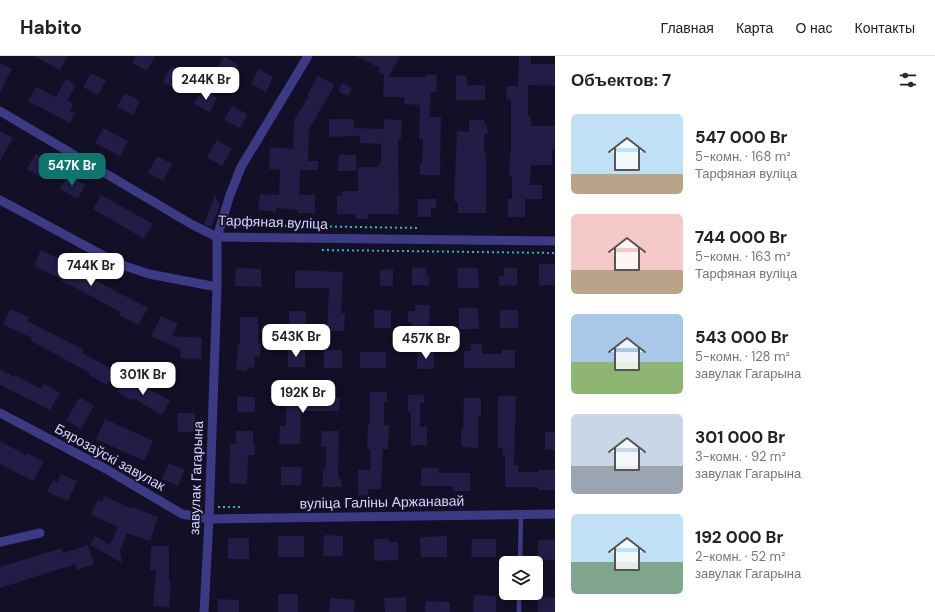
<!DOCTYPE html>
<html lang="ru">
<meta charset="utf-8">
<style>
:root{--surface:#fff;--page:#f6f6f6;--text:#222;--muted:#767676;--line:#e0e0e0;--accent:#0f766e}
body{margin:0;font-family:"DM Sans",sans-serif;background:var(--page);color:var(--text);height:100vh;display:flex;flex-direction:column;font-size:15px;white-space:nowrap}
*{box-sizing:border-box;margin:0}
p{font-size:13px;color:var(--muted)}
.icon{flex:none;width:22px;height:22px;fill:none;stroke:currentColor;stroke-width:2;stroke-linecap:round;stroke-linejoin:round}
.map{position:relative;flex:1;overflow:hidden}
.details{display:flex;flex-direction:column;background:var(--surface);width:380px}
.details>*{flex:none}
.fabs{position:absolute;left:499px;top:500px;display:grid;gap:8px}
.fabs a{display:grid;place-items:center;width:44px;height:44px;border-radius:6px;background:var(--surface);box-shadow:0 2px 6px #0003;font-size:20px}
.price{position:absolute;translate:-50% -34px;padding:0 9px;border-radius:8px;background:#fff;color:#222;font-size:13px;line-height:26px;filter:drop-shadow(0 1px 2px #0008)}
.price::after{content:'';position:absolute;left:50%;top:24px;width:12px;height:9px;margin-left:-6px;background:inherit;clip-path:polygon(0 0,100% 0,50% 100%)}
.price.current{background:var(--accent);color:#fff}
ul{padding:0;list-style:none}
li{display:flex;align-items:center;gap:12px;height:100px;padding:0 16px}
li span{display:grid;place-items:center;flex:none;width:112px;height:80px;border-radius:6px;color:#555}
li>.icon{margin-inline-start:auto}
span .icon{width:48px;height:48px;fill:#fffc;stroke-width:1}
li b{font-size:17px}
h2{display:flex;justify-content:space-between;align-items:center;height:48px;padding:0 16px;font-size:17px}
header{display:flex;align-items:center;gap:24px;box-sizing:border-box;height:56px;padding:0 20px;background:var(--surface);border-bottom:1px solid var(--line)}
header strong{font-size:19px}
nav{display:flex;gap:22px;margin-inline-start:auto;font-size:14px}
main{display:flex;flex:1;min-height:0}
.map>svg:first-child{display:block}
.building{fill:#241b47}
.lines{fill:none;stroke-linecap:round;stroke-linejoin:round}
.path{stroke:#2fb8b0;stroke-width:2;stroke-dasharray:2 3;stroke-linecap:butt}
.lane{stroke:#3d3a85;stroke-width:4.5}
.street{stroke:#3d3a85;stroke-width:9}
.labels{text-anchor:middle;stroke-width:3.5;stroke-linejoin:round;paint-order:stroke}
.street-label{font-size:14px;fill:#d9d4ff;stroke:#130f26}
</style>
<header>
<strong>Habito</strong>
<nav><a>Главная</a><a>Карта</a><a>О нас</a><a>Контакты</a></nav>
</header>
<main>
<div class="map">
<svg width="555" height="556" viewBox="0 0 555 556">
<rect width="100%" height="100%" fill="#130f26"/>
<g class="building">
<path d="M34,0H68L60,14Z"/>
<path d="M135,0H155L147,15L132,7Z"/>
<path d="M224,0L239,9L231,23L216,15Z"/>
<path d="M356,0H400L389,21H426V19H437L436,36H431L429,61H441L440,119H420V107H422L423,83H419L420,49L404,48L405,41H383L384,20H386L378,16L380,12Z"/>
<path d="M519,0H531V8H555V30L528,29V60H531V70H555V93H552V109H531L530,129H542V143H525V161H508V143H512V121L509,120L510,98H511V48L510,43H506L507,30H518Z"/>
<path d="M0,7L12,13L0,36Z"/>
<path d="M171,10L187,19L179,34L163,26Z"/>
<path d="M258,13L273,21L266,36L251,28Z"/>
<path d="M91,17L106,25L98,39L83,31Z"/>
<path d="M456,19L467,20V29H485V44H456Z"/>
<path d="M318,20L335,29L309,73L308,105H318V114H300L299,139H315V157H298V154L276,152V156L258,154L260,138L279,139L280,114L269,113L270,91L293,93L294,64L309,40L307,39Z"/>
<path d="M66,23L76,29L67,45L73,48L70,55L75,57L70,67L28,45L36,31L56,41Z"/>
<path d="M342,27L352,32L348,40L338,35Z"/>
<path d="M202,33L217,41L210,56L194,48Z"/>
<path d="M125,37L140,45L133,59L117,51Z"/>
<path d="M232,50L247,58L240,72L224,64Z"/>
<path d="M329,63H354V72L384,73V63L402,64L401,83H398L399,158H368V163H356V158H337V140H342V135H358V111H379V108L381,107V88L360,87V80L329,81Z"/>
<path d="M469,64H484V69H487V78H484V97H486V157H458V146H455L454,143L457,75L469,76Z"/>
<path d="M103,72L128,85L120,100L95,87Z"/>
<path d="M0,75L13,82L0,105Z"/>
<path d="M217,84L232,93L222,110L207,101Z"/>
<path d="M36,98L52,108L43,123L27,113Z"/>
<path d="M339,99H356V115H338Z"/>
<path d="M157,100L172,108L163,125L148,117Z"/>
<path d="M67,119L85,129L78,143L60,133Z"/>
<path d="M101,139L153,168L144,183L93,153Z"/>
<path d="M215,139L220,150L211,171L204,168Z"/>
<path d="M418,143H436V152H431V161H418Z"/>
<path d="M41,194L88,217L87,220L148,252L138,269L119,259L120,256L80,234L61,225L62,223L34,210Z"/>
<rect x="539" y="208" width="16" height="21"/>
<path d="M412,211L426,212V220H429V229H412Z"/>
<path d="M236,212L261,213V231L235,230Z"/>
<path d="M457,212H478L479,232H458Z"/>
<path d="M504,212H517V229L499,230V220H504Z"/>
<path d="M393,213V230H380V214Z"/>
<path d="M295,214L343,216L341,257H345L344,275H327L329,232H295Z"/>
<path d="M415,249H430L429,273H412V266H408V255H415Z"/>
<path d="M459,252H478L479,273H459Z"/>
<path d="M10,253L29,261L27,265L84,294L82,297L112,313L111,314L115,316L107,329L89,319L90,317L31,285L32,282L3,269Z"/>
<rect x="374" y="254" width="17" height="18"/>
<rect x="500" y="254" width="18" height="18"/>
<rect x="289" y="255" width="17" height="18"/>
<path d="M161,260L178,268L172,280L202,282L201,303L180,302L181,294L149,279H152Z"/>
<path d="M240,261H258V288H261L260,301L255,300L254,312L247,311V315L236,314L238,287H240Z"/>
<path d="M471,288H482V298H502V294H515V312H464V295H471Z"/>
<rect x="288" y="293" width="17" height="18"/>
<rect x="324" y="294" width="18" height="18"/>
<rect x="417" y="295" width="17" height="18"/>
<rect x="360" y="296" width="26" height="16"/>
<path d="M0,313L14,321L15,319L41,333L44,328L60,337L50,354L0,329Z"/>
<path d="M124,321L170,344L162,359L133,342L132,344L117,336Z"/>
<path d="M370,336H387V346H384V369H389L388,393H383L381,433H368V440L358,439V414H370L371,393H367L368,368H370Z"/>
<path d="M286,337H303V340L340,341L339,355H301L300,388H279L280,370H286Z"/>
<path d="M424,338V347H420V371H427V389H411V356H408V339Z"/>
<path d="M237,340L255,341V356H237Z"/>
<path d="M498,340H516L514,409H518V416H538V414H555V434H538V431H505V399H502L503,392H498Z"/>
<path d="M80,341L94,350L81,373L66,364Z"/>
<path d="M464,342H481V360H478V392L461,391V373H463Z"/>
<path d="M177,357H195V376H178Z"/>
<path d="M105,363L153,385L144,405L96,383Z"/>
<path d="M236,375H253V389H255V399H248L247,428L229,427L230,388H236Z"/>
<path d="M322,375H339L338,413L339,423H341V431H323V413H326V391H321Z"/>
<rect x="545" y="376" width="10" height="18"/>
<path d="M0,385L26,399L27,397L44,406L33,425L0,408Z"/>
<path d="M169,407L185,414L178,430L162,423Z"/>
<path d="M281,411H302L301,429H281Z"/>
<path d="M421,412H439V417H470V435H453V430H421Z"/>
<path d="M61,418L77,425L68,445L47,436L53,424L57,426Z"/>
<path d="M104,440L132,453V451L158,461L150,485L127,477L120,494L122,507L90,489L95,480L110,489L118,471L91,458L98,444L102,446Z"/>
<path d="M324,479L343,480V500H323Z"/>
<rect x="278" y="480" width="26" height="21"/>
<path d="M447,480V501H421L420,481Z"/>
<rect x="228" y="482" width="21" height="21"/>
<path d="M374,483H389V486H398V504L374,505Z"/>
<path d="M472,483H496V501H471Z"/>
<rect x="538" y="484" width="17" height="20"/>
<path d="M88,489L94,508L77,514L75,508L0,532V511L62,492L63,497Z"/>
<path d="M151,490H169V526H171L169,551L153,550L156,514H150Z"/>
<rect x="278" y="538" width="20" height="18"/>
<path d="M474,539L496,540V556H473Z"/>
<path d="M406,541V556H385L384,542Z"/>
<path d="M538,541L555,542V556H538Z"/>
<path d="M330,542L355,544L354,556H329Z"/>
<path d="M218,543L239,544V556H218Z"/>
<path d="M426,545L450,546V556H425Z"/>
</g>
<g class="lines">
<g class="path">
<path d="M230,169L420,172"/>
<path d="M322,194L555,197"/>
<path d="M218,451H242"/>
</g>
<g class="lane">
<path d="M520,507L521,458"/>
<path d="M519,556V537"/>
</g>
<g class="street">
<path d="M0,55L191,168L217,181L555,185"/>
<path d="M0,144L119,208L149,218L217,231"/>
<path d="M0,357L106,413L182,458L209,463L555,458"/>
<path d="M0,486L40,477"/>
<path d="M204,556L209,463L217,231V181L230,139L241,111L308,0"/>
</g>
</g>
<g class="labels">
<g class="street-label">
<text transform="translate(273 166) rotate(2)" y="5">Тарфяная вуліца</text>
<text transform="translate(110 401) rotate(29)" y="5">Бярозаўскі завулак</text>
<text transform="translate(196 422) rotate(-88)" y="5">завулак Гагарына</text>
<text transform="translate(382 446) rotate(-1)" y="5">вуліца Галіны Аржанавай</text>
</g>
</g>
</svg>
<div class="fabs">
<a><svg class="icon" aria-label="layers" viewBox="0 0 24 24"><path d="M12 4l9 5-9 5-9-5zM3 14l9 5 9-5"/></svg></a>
</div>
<b class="price" style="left:206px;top:45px">244K Br</b>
<b class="price current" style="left:72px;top:131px">547K Br</b>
<b class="price" style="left:91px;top:231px">744K Br</b>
<b class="price" style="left:296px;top:302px">543K Br</b>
<b class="price" style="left:426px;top:304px">457K Br</b>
<b class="price" style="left:143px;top:340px">301K Br</b>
<b class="price" style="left:303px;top:358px">192K Br</b>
</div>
<section class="details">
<h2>Объектов: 7<svg class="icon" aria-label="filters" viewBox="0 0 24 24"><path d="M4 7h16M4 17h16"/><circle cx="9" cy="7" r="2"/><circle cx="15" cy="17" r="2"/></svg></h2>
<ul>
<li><span style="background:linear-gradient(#bfe0f5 75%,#b9a48a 0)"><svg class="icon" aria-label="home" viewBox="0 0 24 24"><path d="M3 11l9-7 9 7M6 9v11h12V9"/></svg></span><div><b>547 000 Br</b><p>5-комн. · 168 m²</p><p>Тарфяная вуліца</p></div></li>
<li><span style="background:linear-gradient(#f6c9c9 70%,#b9a48a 0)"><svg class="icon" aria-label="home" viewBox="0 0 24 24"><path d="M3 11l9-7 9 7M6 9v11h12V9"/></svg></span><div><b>744 000 Br</b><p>5-комн. · 163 m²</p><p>Тарфяная вуліца</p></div></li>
<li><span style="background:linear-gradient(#a9c7e8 60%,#8fb573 0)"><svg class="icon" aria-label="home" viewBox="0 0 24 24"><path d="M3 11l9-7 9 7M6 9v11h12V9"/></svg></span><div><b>543 000 Br</b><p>5-комн. · 128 m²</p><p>завулак Гагарына</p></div></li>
<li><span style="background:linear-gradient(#c9d6e8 65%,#9aa5b1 0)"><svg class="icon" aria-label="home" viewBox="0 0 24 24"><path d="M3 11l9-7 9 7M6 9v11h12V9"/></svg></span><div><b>301 000 Br</b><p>3-комн. · 92 m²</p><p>завулак Гагарына</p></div></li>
<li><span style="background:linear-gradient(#bfe0f5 60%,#7fa58c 0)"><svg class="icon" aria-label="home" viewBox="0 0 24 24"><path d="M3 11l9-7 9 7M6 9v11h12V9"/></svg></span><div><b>192 000 Br</b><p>2-комн. · 52 m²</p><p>завулак Гагарына</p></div></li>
</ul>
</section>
</main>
